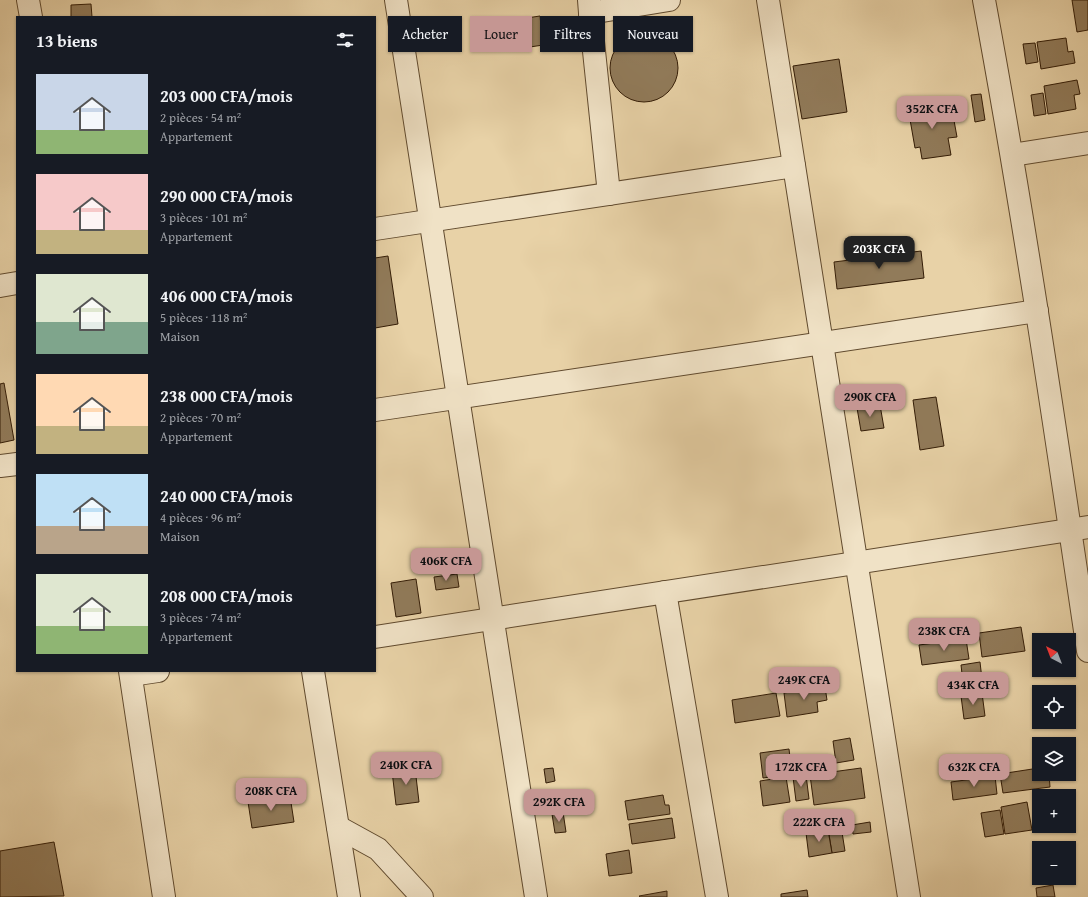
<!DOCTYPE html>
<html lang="fr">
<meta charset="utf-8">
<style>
:root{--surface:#171b24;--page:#20242c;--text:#f1f3f6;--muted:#9ea1a6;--accent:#c59692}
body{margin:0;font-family:"Gentium Book Plus",serif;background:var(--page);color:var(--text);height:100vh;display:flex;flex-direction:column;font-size:15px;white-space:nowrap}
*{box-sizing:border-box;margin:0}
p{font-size:13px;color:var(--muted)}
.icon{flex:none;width:22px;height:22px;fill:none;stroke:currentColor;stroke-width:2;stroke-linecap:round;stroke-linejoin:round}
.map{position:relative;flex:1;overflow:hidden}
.panel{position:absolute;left:16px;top:16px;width:360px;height:656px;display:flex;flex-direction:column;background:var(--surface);border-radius:0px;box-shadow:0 1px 3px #0004}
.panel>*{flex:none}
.banner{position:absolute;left:388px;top:16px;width:380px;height:36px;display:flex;gap:8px}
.needle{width:26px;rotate:318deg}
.tools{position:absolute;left:1032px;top:633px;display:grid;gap:8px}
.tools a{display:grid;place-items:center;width:44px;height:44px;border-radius:0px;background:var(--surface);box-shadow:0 1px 3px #0004;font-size:20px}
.price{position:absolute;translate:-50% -34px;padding:0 9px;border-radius:8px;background:var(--accent);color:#111;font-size:13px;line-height:26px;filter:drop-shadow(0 1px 2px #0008)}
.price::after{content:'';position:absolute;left:50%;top:24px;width:12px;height:9px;margin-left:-6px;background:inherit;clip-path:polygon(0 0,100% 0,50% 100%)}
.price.selected{background:#222;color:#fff}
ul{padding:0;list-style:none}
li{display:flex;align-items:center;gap:12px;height:100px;padding:0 20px}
li span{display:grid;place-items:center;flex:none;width:112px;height:80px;border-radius:0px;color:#555}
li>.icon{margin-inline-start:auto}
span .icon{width:48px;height:48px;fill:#fffc;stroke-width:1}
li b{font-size:17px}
h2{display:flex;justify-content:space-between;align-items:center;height:48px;padding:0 20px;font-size:17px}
.chip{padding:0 14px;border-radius:0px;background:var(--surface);box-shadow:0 1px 3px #0004;font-size:14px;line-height:36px}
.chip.selected{background:var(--accent);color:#111}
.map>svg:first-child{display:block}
.building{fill:#917b5a;stroke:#331c06}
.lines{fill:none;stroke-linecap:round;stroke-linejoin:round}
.minor-casing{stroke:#604a2e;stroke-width:24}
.minor{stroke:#f0e2c6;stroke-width:22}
</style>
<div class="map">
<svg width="1088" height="897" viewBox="0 0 1088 897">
<rect width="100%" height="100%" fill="#e8d2a7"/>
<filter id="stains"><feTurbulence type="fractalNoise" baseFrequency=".005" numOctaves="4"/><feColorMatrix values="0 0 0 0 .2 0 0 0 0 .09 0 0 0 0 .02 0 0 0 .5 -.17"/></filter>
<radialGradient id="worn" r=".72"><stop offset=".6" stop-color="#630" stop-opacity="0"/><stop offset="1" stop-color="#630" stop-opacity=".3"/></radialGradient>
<g class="building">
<path d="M1072,0H1088V30L1077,32Z"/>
<path d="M91,4L92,17H71V5Z"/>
<path d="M540,16L543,45L517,49L513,20Z"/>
<circle cx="644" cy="68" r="34"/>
<path d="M1066,38L1068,52L1073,51L1075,63L1041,69L1037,42Z"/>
<path d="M1035,43L1038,62L1026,64L1023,44Z"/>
<path d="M839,59L847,112L802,119L793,66Z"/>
<path d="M1077,80L1080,94L1074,95L1076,109L1048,114L1044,86Z"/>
<path d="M1043,93L1046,114L1034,116L1031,95Z"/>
<path d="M981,94L985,120L975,122L971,95Z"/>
<path d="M943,103L945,116L953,115L957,137L948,138L951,155L922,159L920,147L915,148L908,108Z"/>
<path d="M921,251L924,278L837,289L834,262Z"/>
<path d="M388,256L398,324L375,328V258Z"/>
<path d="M4,383L14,440L0,443V384Z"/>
<path d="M936,397L944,446L920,450L913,400Z"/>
<path d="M880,405L884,428L861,431L857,408Z"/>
<path d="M457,574L459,587L436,590L434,577Z"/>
<path d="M416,579L421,613L396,617L391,583Z"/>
<path d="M1021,627L1025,651L982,657L979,633Z"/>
<path d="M966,639L969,659L922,665L919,645Z"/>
<path d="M980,662L983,688L964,691L961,665Z"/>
<path d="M825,687L827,700L817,702L818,712L787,717L784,693Z"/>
<path d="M776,693L780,716L735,723L732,700Z"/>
<path d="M982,693L985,716L964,719L961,696Z"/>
<path d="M850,738L854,760L836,763L833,741Z"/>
<path d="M789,749L792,774L763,778L760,753Z"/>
<path d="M415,768L419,802L396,805L392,771Z"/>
<path d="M553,768L555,781L546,783L544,769Z"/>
<path d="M861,768L865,798L814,805L810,775Z"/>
<path d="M1039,768V774H1049L1050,787L1003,793L1000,774Z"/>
<path d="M806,775L809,799L796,801L793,777Z"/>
<path d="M995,776L997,794L953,800L951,782Z"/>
<path d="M786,777L790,802L763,806L760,781Z"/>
<path d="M663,795L665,805H669L670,814L628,820L625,801Z"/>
<path d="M290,796L294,822L252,828L248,802Z"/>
<path d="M1027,802L1032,830L1005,834L1001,807Z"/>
<path d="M1000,810L1004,834L985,837L981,813Z"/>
<path d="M563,812L566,832L555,833L552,814Z"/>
<path d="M672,818L675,838L632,844L629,824Z"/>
<path d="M870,822L871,832L853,834L852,825Z"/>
<path d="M841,826L845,851L832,853L828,828Z"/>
<path d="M828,830L832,853L809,857L806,833Z"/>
<path d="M54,842L64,896L0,897V851Z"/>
<path d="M629,850L632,873L609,876L606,854Z"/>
<path d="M1053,885L1055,897H1037L1036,888Z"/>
<path d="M807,890L808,897H781V894Z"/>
<path d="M667,891V897H640L639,896Z"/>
</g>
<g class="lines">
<g class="minor-casing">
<g id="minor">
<path d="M28,0L31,17"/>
<path d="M396,0L536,897"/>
<path d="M589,0L590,13L669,0"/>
<path d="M768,0L909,897"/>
<path d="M984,0C1024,216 1056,434 1088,651"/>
<path d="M590,13L609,194"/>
<path d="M1012,155L1088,143"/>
<path d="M375,229L794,166"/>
<path d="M0,286L17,283"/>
<path d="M375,410L1037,311"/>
<path d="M0,466L17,464"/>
<path d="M665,592L717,897"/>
<path d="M375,637L1088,527"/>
<path d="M130,671L164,897"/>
<path d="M313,671L349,897"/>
<path d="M131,675L158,671"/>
<path d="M338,827L378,849L422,897"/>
</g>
</g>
<use href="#minor" class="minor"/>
</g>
<rect width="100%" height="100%" filter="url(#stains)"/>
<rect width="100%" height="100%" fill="url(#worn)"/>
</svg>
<div class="tools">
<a><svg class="needle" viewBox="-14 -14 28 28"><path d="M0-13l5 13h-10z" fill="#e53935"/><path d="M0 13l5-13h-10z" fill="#9ea1a6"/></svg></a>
<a><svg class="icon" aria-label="locate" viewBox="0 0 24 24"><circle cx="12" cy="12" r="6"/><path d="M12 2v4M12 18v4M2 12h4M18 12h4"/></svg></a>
<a><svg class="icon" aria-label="layers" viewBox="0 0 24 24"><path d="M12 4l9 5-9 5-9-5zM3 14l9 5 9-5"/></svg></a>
<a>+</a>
<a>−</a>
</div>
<b class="price" style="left:932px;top:130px">352K CFA</b>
<b class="price selected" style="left:879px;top:270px">203K CFA</b>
<b class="price" style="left:870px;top:418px">290K CFA</b>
<b class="price" style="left:446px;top:582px">406K CFA</b>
<b class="price" style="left:944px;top:652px">238K CFA</b>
<b class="price" style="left:804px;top:701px">249K CFA</b>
<b class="price" style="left:973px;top:706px">434K CFA</b>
<b class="price" style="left:406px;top:786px">240K CFA</b>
<b class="price" style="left:801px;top:788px">172K CFA</b>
<b class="price" style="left:974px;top:788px">632K CFA</b>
<b class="price" style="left:271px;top:812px">208K CFA</b>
<b class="price" style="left:559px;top:823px">292K CFA</b>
<b class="price" style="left:819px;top:843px">222K CFA</b>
<div class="banner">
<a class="chip">Acheter</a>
<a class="chip selected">Louer</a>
<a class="chip">Filtres</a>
<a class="chip">Nouveau</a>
</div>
<section class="panel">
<h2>13 biens<svg class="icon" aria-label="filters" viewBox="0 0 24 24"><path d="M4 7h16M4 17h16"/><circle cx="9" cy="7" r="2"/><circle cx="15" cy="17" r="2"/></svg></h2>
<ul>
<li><span style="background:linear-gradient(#c9d6e8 70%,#8fb573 0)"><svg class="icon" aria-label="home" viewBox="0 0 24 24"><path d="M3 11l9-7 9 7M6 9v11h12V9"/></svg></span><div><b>203 000 CFA/mois</b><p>2 pièces · 54 m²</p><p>Appartement</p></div></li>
<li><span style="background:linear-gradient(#f6c9c9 70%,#c2b280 0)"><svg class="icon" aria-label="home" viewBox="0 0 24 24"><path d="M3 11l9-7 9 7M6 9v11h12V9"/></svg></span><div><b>290 000 CFA/mois</b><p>3 pièces · 101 m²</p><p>Appartement</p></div></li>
<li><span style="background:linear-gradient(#dfe7d0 60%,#7fa58c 0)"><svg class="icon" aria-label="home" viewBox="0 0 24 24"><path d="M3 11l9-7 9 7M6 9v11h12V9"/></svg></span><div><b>406 000 CFA/mois</b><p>5 pièces · 118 m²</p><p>Maison</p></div></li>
<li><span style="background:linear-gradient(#ffd9b3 65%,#c2b280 0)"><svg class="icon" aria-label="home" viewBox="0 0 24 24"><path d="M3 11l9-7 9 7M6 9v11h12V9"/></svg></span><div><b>238 000 CFA/mois</b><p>2 pièces · 70 m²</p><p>Appartement</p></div></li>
<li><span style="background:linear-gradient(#bfe0f5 65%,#b9a48a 0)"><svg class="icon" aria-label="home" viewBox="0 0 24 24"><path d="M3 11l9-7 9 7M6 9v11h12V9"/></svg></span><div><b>240 000 CFA/mois</b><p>4 pièces · 96 m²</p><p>Maison</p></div></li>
<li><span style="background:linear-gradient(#dfe7d0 65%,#8fb573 0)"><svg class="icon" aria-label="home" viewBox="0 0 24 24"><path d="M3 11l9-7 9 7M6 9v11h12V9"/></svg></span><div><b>208 000 CFA/mois</b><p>3 pièces · 74 m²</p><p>Appartement</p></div></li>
</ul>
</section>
</div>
